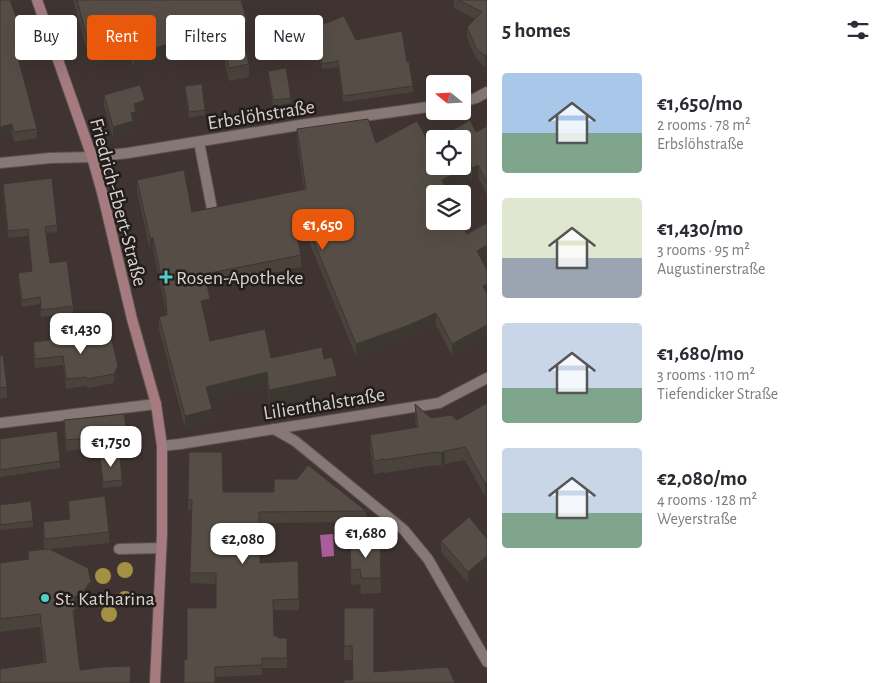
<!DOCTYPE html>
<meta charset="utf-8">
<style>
:root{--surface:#fff;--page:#f7f7f7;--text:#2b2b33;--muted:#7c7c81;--accent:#ea580c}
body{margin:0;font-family:"Alegreya Sans",sans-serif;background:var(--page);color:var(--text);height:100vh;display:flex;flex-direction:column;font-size:19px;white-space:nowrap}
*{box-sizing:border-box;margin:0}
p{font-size:16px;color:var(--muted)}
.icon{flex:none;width:28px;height:28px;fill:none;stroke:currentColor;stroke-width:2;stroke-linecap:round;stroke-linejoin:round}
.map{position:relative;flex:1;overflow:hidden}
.side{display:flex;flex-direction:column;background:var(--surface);width:400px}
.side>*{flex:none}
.banner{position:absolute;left:15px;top:15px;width:396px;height:45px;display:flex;gap:10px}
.needle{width:32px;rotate:288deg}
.controls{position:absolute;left:426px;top:75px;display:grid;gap:10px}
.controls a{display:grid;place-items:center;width:45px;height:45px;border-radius:5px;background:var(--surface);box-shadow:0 5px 20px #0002;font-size:25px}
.price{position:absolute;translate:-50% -42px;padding:0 11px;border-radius:10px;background:#fff;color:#222;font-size:16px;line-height:32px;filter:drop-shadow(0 1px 2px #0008)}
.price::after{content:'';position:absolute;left:50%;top:30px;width:15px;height:11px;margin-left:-8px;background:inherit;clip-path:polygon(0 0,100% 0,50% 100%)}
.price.selected{background:var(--accent);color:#fff}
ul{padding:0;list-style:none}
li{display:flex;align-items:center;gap:15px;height:125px;padding:0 15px}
li span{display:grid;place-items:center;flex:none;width:140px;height:100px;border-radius:5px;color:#555}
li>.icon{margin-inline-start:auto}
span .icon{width:60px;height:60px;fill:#fffc;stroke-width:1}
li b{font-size:21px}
h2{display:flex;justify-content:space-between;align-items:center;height:60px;padding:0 15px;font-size:21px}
.chip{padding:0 18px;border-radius:5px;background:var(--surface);box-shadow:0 5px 20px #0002;font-size:18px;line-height:45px}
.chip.selected{background:var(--accent);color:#fff}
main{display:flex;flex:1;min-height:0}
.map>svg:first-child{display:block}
.water{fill:#a95d99}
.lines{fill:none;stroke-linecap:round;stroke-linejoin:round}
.lane-casing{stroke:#5c5250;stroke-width:12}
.street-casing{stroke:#5c5250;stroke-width:12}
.secondary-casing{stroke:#5c5250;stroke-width:12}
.lane{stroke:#857875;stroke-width:10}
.street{stroke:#857875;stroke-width:10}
.secondary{stroke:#a57b80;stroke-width:10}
.tree{fill:#a39043}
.wall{fill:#4a433c}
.shaded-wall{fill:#3c3731}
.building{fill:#564e46;stroke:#3c3731}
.poi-dot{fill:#53cdc9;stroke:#221d1b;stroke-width:2}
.labels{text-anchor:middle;stroke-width:5;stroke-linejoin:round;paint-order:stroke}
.street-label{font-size:20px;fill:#d9d1cf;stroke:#221d1b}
.poi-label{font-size:20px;fill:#d9d1cf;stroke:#221d1b;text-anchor:start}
</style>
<main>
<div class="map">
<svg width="487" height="683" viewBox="0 0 487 683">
<rect width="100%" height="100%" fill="#3f3431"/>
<path class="water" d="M333,534L334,556L322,557L320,535Z"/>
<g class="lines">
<g class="lane-casing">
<g id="lane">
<path d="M199,142L212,209"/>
<path d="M119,549L161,548"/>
</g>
</g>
<g class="street-casing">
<g id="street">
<path d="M462,102L476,98L487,92"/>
<path d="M0,163L50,158L92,157L128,153L300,125L435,106"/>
<path d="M0,423L156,404"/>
<path d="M274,429L295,441L404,530L428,559L487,662"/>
<path d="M162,446L180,444L439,403L487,378"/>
</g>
</g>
<g class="secondary-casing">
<path id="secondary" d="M37,0L92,157L103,196L132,319L156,404L162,446V534L155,683"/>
</g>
<use href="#lane" class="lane"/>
<use href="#street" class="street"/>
<use href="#secondary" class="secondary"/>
</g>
<g class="tree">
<circle cx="125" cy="570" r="8"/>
<circle cx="103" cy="576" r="8"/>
<circle cx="125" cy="599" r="8"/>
<circle cx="109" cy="614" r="8"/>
</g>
<g class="wall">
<path d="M0,0L27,55L18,59L37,129V138L14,142L12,133Z"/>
<path d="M73,0H241L247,34L242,36L249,64V77L229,81L220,40L134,68L126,41L87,51Z"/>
<path d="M454,0H487V65L485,67L476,58L467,38V27L475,19L454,8Z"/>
<path d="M313,28L356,40L407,62L413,86V92L343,102L338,67L322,69L320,60H317L313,34Z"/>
<path d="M268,71L291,98V103L273,106L268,76Z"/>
<path d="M185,86L205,110V115L189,118L185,92Z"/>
<path d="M104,95L145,111L136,114V123L133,124V132L113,138L104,106Z"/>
<path d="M487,126V195L478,177L472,180L471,177L447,190L448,194H435L467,234L487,223V257L482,260L452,356L436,325L404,339L356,356L309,242L299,245L301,255V267L207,286L210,311L203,313L210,341L271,358L324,359L337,388L269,402L267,384L209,398L212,421L185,428L159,329V317L166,315V311L153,250H150L137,192V180L192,212L304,189L297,141V129L376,143H429L476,132Z"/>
<path d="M3,184L57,225V232L46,233L50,263L73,306V313L41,317L40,304L22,307L18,279V273L32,271L28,236L8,238L3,191Z"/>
<path d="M33,342L118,376L114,383L87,388L86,386L66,389L63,365L35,368L33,352Z"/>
<path d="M0,355L7,387V398L0,399Z"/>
<path d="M487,403V495L485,496L465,460L445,464L441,466L436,465L384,473V472L374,474L370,448V435L416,428L415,417V404L431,418L457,420Z"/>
<path d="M64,420L127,443L99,451V448L66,451L64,431Z"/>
<path d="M0,439L60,461V468L0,477Z"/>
<path d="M189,452L223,492L366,511V522L259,523L260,563L299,599V610H273L274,636L278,638H287V668H262V675L215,677L187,659L216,608V584L190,583L191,510H188Z"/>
<path d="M100,456L122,480V486L103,488Z"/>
<path d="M68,501L109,532V543L50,549L91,595H89L83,606L75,610L74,623L80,670L44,662L40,627L0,632V563L28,560V551L44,549L43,533V522L69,519Z"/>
<path d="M0,505L33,521V527L0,530Z"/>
<path d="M487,539V566L468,583L441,552V541Z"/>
<path d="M380,542L381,593L361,594L360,584L351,585L350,543Z"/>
<path d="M344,608H374L353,680L352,660H344Z"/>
</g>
<g class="shaded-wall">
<path d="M247,21V34L240,37V24Z"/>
<path d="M220,27V40L134,68V55Z"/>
<path d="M126,29V41L87,51V38Z"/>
<path d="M27,46V55L16,60V50Z"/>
<path d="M487,54V65L485,67V56Z"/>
<path d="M145,100V111L136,114V123L133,124V132L113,138V127L131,113L134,104Z"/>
<path d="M12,124V133L0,136V127Z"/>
<path d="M471,165V177L442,192V180Z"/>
<path d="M478,165V177L472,180V168Z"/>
<path d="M309,230V242L297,246V234Z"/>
<rect x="150" y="238" width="3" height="12"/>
<path d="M487,245V257L477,263V251Z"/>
<path d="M487,284V296L483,286Z"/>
<path d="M210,299V311L201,313V301Z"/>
<path d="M436,313V325L404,339L356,356V344Z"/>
<path d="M487,325V337L452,356V344Z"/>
<path d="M118,366V376L114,383V374Z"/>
<path d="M267,372V384L206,399V387Z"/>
<path d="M337,376V388L269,402V390Z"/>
<path d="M212,409V421L185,428V416Z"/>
<path d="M127,433V443L99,451V440Z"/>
<path d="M445,451V464L441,466V453Z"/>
<path d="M487,482V495L485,496V483Z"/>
<path d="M487,556V566L468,583V572Z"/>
<path d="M91,582V595H89L83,606L75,610L74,597L89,583Z"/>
</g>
<g class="building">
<path d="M0,0H10L27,46L16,50L37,129L14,132L12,124L0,127Z"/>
<path d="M77,0H241L247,21L240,24L249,64L229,68L220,27L134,55L126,29L87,38Z"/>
<path d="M459,0H487V54L485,56L476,48L467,27L482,12Z"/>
<path d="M344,16L356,40L402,31L407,62H409L413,86L343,96L338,61L322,64L320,54H317L313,28Z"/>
<path d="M286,68L291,98L273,100L268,71Z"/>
<path d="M202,84L205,110L189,112L185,86Z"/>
<path d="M140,85L145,100L134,104L136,112L131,113L133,121L113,127L104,95Z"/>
<path d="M368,119L376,143L417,121L429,143L435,140V166H462V139H437L470,120L476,132L487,126V183L478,165L472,168L471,165L442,180L448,192L444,194H435V221H459L467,234L487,223V245L477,251L487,270V284L483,286L487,294V325L452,344L436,313L404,327L356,344L309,230L297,234L301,255L205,274L210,299L201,301L210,341L265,329L271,358L322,347L324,359L332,357L337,376L269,390L267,372L206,387L212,409L185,416L159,317L167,315L166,299L153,238H150L137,180L184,170L192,212L306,189L297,129Z"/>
<path d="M52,178L57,225L45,227L50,263L67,261L73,306L41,310L40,297L22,300L18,273L32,271L28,229L8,231L3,184Z"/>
<path d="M110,333L118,366L114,374L87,379L86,377L66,379L63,356L35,359L33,342Z"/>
<path d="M0,355H3L7,387L0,388Z"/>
<path d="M487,403V482L485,483L465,447L445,451L441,453L436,452L384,460V459L374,461L370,435L418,427L415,404L431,418L451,415L457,420Z"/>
<path d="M124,414L127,433L99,440V437L66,440L64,420Z"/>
<path d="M57,431L60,461L0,470V439Z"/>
<path d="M189,452H222L223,492H274V479H297L308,465L366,511L259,512L260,563L298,561L299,599L273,600L274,636H278V638H287V658H262V665L215,667V683H184V660L187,659V608H216V573H190L192,500L188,499Z"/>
<path d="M100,456H120L122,480L103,482Z"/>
<path d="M105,496L109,532L45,539L43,522L70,519L68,501Z"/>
<path d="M31,501L33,521L0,525V505Z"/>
<path d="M469,517L487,539V556L468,572L441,541Z"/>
<path d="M380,542L381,578H361L360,569L351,570L350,543Z"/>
<path d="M49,549L88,568L91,582L89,583L83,593L74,597L75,610H73L80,670L104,667L131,666L130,683H0V669L46,662L40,614L0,619V563L29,559L28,551Z"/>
<path d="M344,608H374V672L448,667L455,683H344V680H353L352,646H344Z"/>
</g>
<g class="poi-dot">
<path d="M163.5 269.5h5v5h5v5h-5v5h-5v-5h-5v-5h5z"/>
<circle cx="45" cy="598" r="5"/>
</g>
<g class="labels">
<g class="street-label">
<text transform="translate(261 114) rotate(-9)" y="7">Erbslöhstraße</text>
<text transform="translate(119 202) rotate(75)" y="7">Friedrich-Ebert-Straße</text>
<text transform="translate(324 403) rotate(-9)" y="7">Lilienthalstraße</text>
</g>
<g class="poi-label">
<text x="176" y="284">Rosen-Apotheke</text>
<text x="55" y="605">St. Katharina</text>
</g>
</g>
</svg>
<div class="controls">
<a><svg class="needle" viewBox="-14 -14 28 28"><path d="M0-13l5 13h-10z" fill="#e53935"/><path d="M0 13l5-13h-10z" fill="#7c7c81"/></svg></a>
<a><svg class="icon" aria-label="locate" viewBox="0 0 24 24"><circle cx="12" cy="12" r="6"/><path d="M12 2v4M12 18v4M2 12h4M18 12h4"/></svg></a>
<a><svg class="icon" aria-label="layers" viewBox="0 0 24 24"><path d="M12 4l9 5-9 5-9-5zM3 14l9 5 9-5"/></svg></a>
</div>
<b class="price selected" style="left:323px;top:251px">€1,650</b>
<b class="price" style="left:81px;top:355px">€1,430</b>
<b class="price" style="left:111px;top:468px">€1,750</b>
<b class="price" style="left:366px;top:559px">€1,680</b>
<b class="price" style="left:243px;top:565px">€2,080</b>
<div class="banner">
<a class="chip">Buy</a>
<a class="chip selected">Rent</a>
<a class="chip">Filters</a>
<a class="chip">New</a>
</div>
</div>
<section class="side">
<h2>5 homes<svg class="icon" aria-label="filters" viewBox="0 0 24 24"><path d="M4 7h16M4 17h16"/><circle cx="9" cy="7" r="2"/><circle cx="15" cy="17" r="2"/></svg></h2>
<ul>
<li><span style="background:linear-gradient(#a9c7e8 60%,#7fa58c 0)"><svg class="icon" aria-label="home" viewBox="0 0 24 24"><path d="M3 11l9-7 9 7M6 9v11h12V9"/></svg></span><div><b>€1,650/mo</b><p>2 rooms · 78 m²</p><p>Erbslöhstraße</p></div></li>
<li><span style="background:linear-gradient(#dfe7d0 60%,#9aa5b1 0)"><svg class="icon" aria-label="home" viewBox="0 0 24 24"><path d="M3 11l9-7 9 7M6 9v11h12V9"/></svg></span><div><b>€1,430/mo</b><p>3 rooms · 95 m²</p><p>Augustinerstraße</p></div></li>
<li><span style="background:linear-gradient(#c9d6e8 65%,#7fa58c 0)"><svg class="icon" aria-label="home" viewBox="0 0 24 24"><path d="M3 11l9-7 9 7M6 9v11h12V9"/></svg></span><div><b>€1,680/mo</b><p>3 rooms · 110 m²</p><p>Tiefendicker Straße</p></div></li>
<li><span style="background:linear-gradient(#c9d6e8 65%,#7fa58c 0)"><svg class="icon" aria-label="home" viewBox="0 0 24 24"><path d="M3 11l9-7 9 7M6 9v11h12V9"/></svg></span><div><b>€2,080/mo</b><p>4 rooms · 128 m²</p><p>Weyerstraße</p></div></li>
</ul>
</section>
</main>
